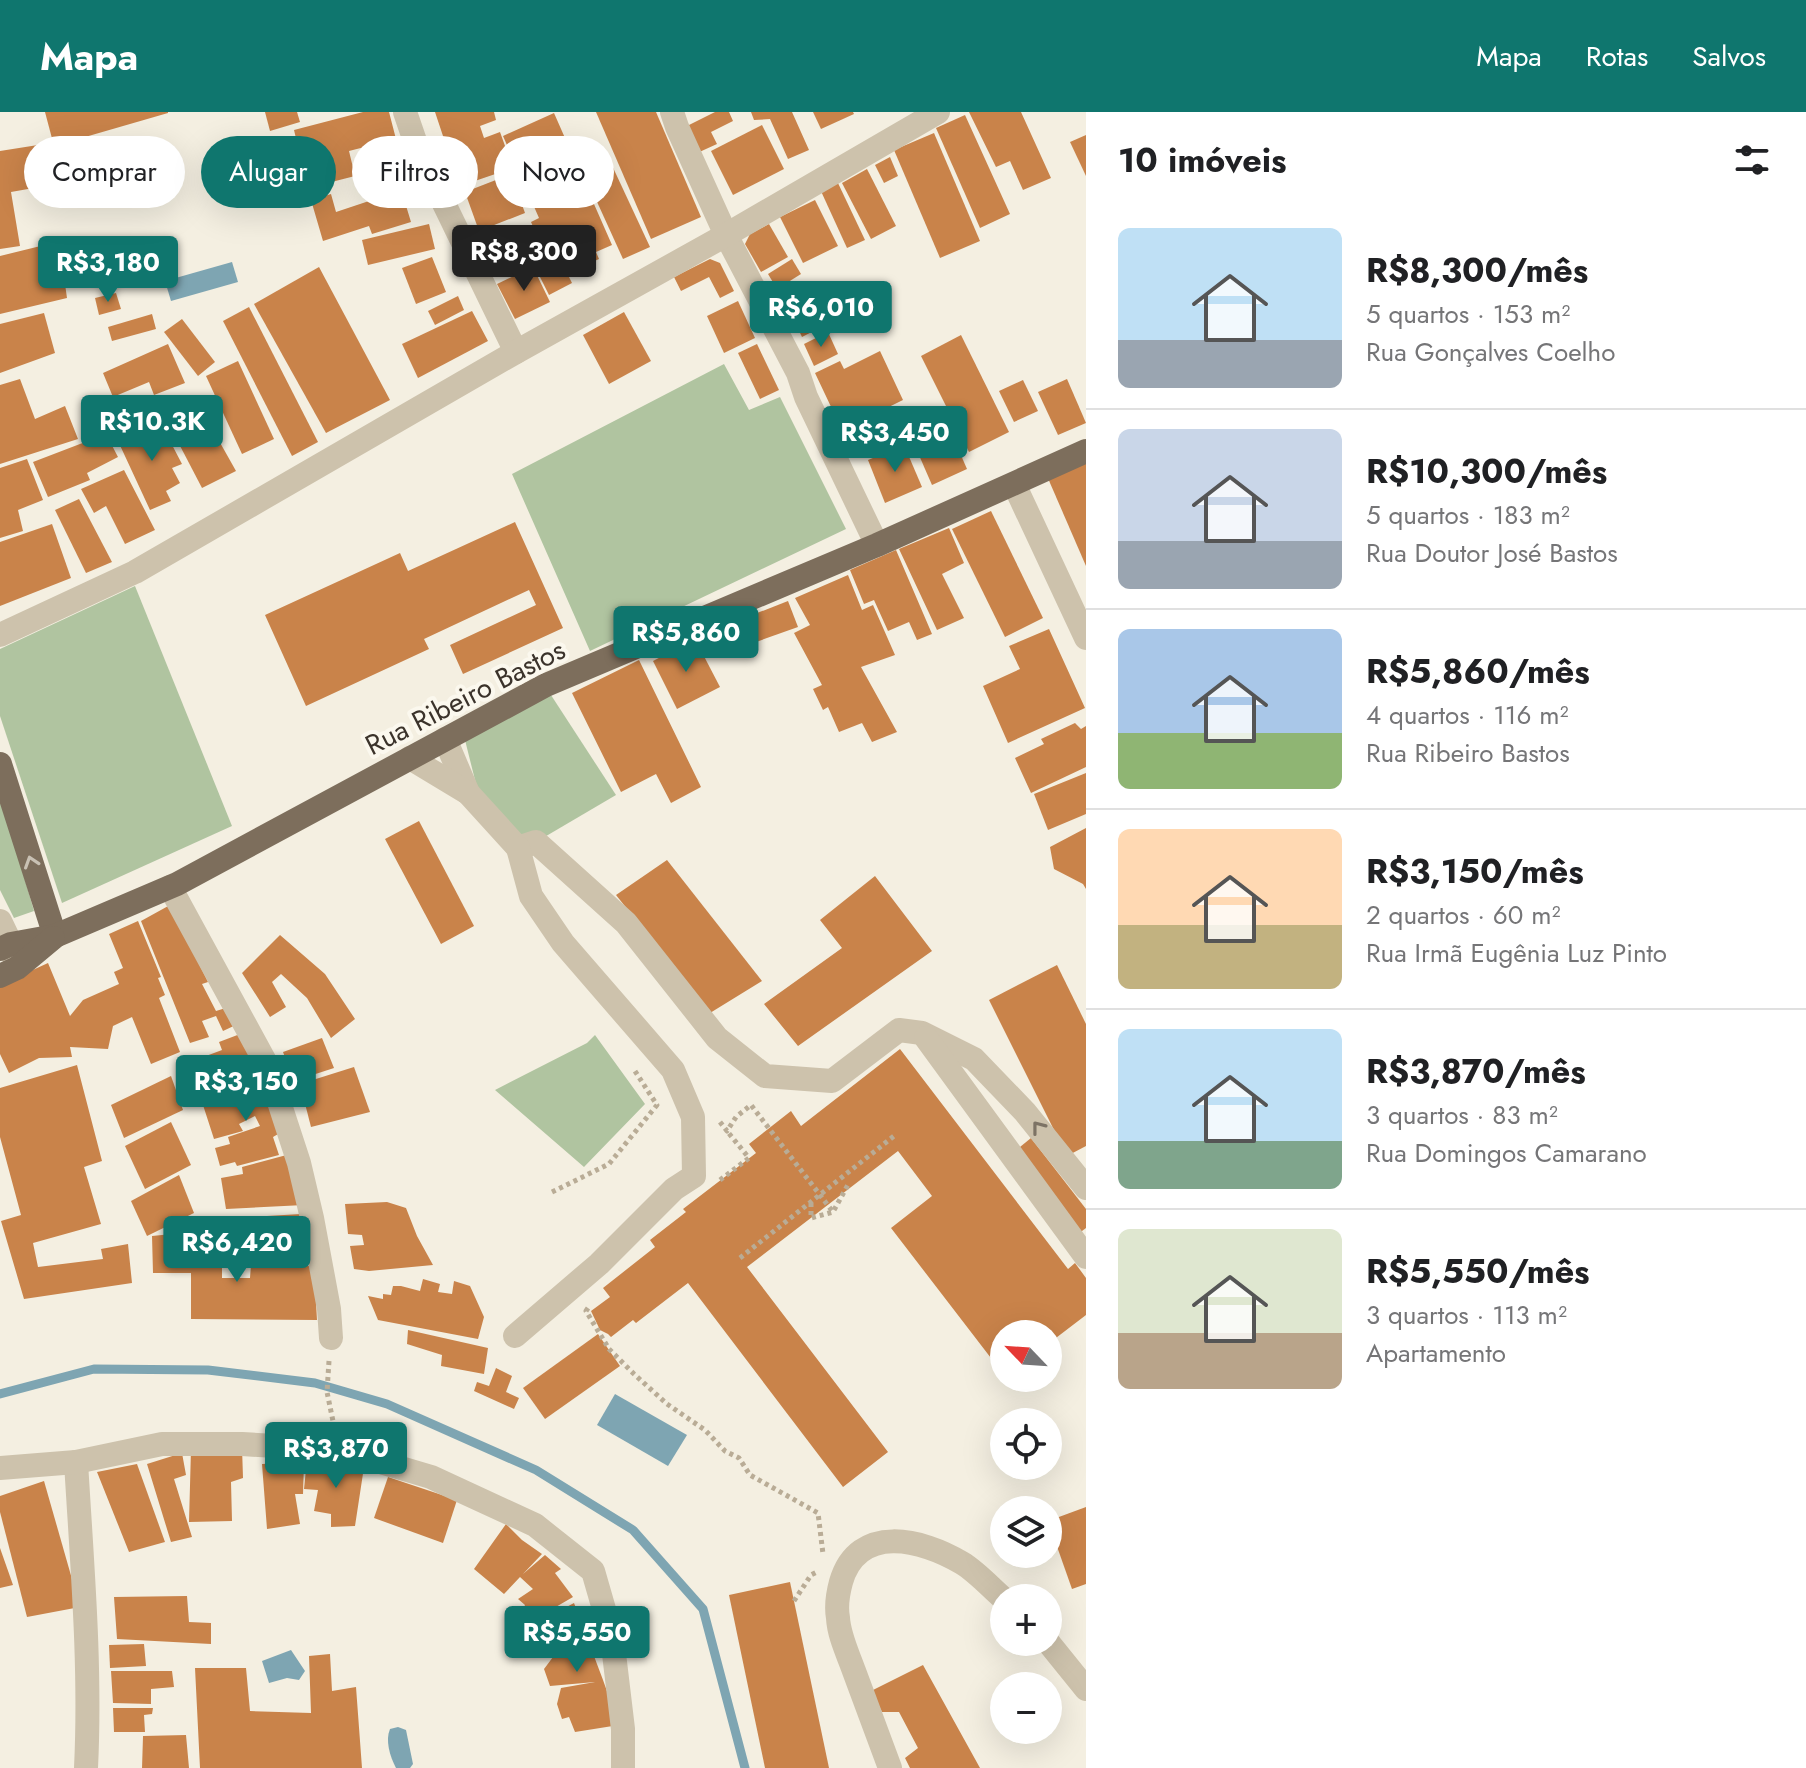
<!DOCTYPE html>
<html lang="pt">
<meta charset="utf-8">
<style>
:root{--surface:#fff;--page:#f2f2f2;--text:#202124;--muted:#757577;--line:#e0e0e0;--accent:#0f766e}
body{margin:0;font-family:Jost,sans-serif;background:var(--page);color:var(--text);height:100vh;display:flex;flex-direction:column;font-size:30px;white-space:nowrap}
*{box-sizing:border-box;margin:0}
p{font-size:26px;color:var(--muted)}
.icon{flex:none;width:44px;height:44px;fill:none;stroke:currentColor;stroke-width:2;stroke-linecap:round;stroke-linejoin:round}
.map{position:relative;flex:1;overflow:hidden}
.side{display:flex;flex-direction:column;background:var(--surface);width:720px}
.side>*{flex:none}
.banner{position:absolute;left:24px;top:24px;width:760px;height:72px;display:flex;gap:16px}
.needle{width:52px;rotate:295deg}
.controls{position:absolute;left:990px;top:1208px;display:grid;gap:16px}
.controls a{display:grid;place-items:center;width:72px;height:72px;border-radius:50%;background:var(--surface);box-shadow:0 8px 32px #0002;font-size:40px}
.price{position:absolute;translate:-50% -68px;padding:0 18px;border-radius:8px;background:var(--accent);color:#fff;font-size:26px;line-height:52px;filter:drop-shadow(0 2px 4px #0008)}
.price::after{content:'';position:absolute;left:50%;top:48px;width:24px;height:18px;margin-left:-12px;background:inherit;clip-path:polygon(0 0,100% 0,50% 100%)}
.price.active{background:#222;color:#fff}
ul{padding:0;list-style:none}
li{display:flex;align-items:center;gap:24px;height:200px;padding:0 32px}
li+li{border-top:2px solid var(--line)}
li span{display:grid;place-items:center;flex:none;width:224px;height:160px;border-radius:12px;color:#555}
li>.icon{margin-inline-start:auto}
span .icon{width:96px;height:96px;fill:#fffc;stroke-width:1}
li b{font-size:34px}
h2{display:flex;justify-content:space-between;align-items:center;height:96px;padding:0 32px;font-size:34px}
.chip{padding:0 28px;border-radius:36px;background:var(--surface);box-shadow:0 8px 32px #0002;font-size:28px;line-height:72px}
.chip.active{background:var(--accent);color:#fff}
header{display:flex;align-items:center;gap:48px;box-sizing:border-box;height:112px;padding:0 40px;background:var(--accent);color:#fff}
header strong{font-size:38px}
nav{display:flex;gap:44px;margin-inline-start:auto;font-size:28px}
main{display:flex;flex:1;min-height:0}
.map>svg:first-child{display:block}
.green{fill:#b0c4a0}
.water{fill:#7ea5b2}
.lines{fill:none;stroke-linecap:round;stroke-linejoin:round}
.stream{stroke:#7ea5b2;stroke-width:9}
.building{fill:#c9834a}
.path{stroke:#b9ac96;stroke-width:5;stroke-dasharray:4 4;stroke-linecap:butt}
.minor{stroke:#cdc2ac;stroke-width:24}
.major{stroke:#7d6e5c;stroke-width:24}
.oneway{stroke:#c9c1b4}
.oneway2{stroke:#7d7365}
.labels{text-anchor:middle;stroke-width:8;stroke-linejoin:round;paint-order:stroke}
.street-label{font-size:28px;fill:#3b332b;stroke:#fbf8ee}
</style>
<header>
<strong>Mapa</strong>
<nav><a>Mapa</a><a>Rotas</a><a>Salvos</a></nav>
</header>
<main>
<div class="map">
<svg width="1086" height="1656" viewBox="0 0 1086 1656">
<rect width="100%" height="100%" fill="#f4efe1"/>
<g class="green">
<path d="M724,252L749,298L780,285L846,417L590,539L512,362Z"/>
<path d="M135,474L232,714L62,791L0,604V537Z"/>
<path d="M549,580L616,683L536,730L514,726L477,676L464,624Z"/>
<path d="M0,681L34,799L14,806L0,778Z"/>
<path d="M595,923L645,992L584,1055L495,978L587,931Z"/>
</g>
<g class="water">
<path d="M160,33L169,64L90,87L81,56Z"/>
<path d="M232,150L238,170L171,189L165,169Z"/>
<path d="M144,283L149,302L116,312L111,293Z"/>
<path d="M615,1282L687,1323L668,1354L597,1313Z"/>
<path d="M291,1538L305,1559L299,1568L287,1566L269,1571L262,1549Z"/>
<path d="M398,1615L406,1618L413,1652L410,1656H396C390,1645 385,1628 390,1617Z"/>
</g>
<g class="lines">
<path class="stream" d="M0,1282L94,1257L208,1258L315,1271L387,1292L536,1358L633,1418L703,1497L745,1656"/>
</g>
<g class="building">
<path d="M45,0H168V1L54,34Z"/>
<path d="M265,0H297L300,10L270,19Z"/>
<path d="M363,0H389L396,27L349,39L355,64L308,76L294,18Z"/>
<path d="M435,0H494L496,8L480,14L484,26L500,20L513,56L469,71L455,30L446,33Z"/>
<path d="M596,0H656L701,105L651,127Z"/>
<path d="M715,0H729L733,9L711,20L717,32L695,42L683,16Z"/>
<path d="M751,0H792L809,38L788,47L770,7L754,8Z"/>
<path d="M813,0H853L854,2L821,17Z"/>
<path d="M969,0H1021L1051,66L1023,78L1010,49L996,55Z"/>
<path d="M554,1L612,133L596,140L599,147L572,159L562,136L546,143L531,110L539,106L503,24Z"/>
<path d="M965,3L1010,102L980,116L936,16Z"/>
<path d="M762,13L784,57L733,83L711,39Z"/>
<path d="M934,21L980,129L940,146L894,38Z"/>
<path d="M1086,23V64L1070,30Z"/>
<path d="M406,30L412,55L371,65L364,41Z"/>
<path d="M38,33L45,74L11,80L20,134L0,137V39Z"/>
<path d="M890,45L898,64L884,71L875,53Z"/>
<path d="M609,47L650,135L623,147L583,59Z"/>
<path d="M867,57L896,114L871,127L842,71Z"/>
<path d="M396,61L411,110L372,122L369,114L323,129L311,88L331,82L336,100L369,89L363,71Z"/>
<path d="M511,62L525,101L479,119L465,80Z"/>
<path d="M837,69L865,128L847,136L820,77Z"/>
<path d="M815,88L838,134L803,151L780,105Z"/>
<path d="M429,112L435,137L368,153L362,128Z"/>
<path d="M769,112L788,145L761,160L745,132L750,122Z"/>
<path d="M516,113L522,128L488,141L482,126Z"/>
<path d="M69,127L75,151L45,159L46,167L64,165L67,186L0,202V144Z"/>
<path d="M522,132L528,146L497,161L491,146Z"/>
<path d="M432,145L446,180L416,192L402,156Z"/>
<path d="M710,147L720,151L734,179L720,186L709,165L681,179L674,165Z"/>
<path d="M792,147L801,162L777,177L768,162Z"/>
<path d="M561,149L572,171L549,183L538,161Z"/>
<path d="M319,155L390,288L326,321L254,192Z"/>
<path d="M533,155L550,190L515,207L497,172Z"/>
<path d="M808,172L816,189L789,202L780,184Z"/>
<path d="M116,181L121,197L99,203L95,186Z"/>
<path d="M458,184L464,198L435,213L428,199Z"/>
<path d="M738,189L755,226L724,241L707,204Z"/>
<path d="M820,192L829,211L802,225L793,206Z"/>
<path d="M249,195L318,330L292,344L223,209Z"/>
<path d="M472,199L488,229L418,266L402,232Z"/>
<path d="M624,200L651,249L609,272L583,223Z"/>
<path d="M44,201L55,241L0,261V212Z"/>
<path d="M152,202L156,217L112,229L108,215Z"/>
<path d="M182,207L215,250L198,264L164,220Z"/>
<path d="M828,220L838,242L814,254L804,232Z"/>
<path d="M961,223L1009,320L969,340L921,244Z"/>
<path d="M168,232L185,271L154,283L149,270L113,285L103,261Z"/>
<path d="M757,232L779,278L760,287L738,241Z"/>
<path d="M880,239L903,288L842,318L815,261L840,249L844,257Z"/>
<path d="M238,249L274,327L242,342L206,264Z"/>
<path d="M20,267L35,307L65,294L78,327L0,352V273Z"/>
<path d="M1067,267L1086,311L1058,323L1038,280Z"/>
<path d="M1023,268L1038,299L1014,310L999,279Z"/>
<path d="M196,288L236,359L202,376L165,305Z"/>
<path d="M883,304L893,327L856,343L846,320Z"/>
<path d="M159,308L182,352L172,356L180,371L166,379L171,389L150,398L118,329Z"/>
<path d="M950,318L967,357L932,373L915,334Z"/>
<path d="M106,322L118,345L87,361L90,368L48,385L33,350Z"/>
<path d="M904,333L922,375L885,391L868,348Z"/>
<path d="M27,347L43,388L18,398L23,419L0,426V356Z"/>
<path d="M1086,347V454L1047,364Z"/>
<path d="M124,358L155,418L125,432L106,394L94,401L81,377Z"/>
<path d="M79,387L112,450L86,461L55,398Z"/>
<path d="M991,399L1043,506L1005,525L952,417Z"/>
<path d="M515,410L563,516L463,562L450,533L536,493L529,478L424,527L429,537L306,594L265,503L400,441L408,459Z"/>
<path d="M52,412L71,466L0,494V430Z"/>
<path d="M949,416L964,451L942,462L964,506L937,518L899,437Z"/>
<path d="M896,438L932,522L917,528L909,510L888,519L874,488L864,492L850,458Z"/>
<path d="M848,463L862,498L873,493L895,543L861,555L897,620L872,630L862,611L839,620L828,595L823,598L813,577L822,573L794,521L810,513L795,486Z"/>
<path d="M788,489L798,515L756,530L747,505Z"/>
<path d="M1049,517L1085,596L1008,631L983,574L1020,557L1009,534Z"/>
<path d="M695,527L720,575L677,597L653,549Z"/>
<path d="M639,548L701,675L671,691L656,662L621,680L572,581Z"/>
<path d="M1075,611L1081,617L1086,614V655L1031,681L1015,646L1044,632L1041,627Z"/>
<path d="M1086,661V702L1048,718L1034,682Z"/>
<path d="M419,709L474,814L441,832L385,727Z"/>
<path d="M1086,716V777L1083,772L1054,757L1050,735Z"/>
<path d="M667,748L762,869L710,901L616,783Z"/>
<path d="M875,764L932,839L798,934L764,892L842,836L820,808Z"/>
<path d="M170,793L208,870L202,872L216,899L229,895L238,912L223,919L216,904L202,909L209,925L190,931L141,809Z"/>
<path d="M138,809L161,865L158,866L165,883L159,886L180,940L151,952L132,905L113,914L108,937L70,935L72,945L39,946L9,961L0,942V873L48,851L70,904L83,888L119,872L114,860L123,856L109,822Z"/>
<path d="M280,823L325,862L355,907L331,926L307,886L281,862L272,870L286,895L270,905L242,861Z"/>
<path d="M1057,853L1086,912V1034L1067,1044L989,888Z"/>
<path d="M248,919L266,960L197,989L189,967L203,960L198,947L222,938L219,930Z"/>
<path d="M322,926L334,956L294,969L283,940Z"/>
<path d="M900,937L1068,1157L1075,1151L1086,1166V1203L1048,1232V1222H1004V1263L891,1116L932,1084L898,1039L747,1155L888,1340L843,1375L688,1171L636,1211L633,1208L611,1225L608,1222L600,1218L591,1199L610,1185L603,1176L655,1135L650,1128L686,1100L683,1097L756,1041L749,1032L791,999L801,1014Z"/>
<path d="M77,953L102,1049L84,1055L101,1112L33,1131L38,1155L103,1147L101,1137L128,1132L132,1171L24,1187L1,1109L21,1103L0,1025V976Z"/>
<path d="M354,955L370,1000L311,1015L300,972Z"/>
<path d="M171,964L183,998L124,1026L111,993Z"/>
<path d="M270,964L285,1018L273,1025L279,1043L237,1054L235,1050L220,1054L215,1036L230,1032L228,1025L260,1014L255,1004L239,1012L243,1019L214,1027L203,993Z"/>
<path d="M171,1010L191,1053L145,1077L125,1034Z"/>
<path d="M1031,1026L1086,1097V1116L1078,1122L1014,1040Z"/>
<path d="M294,1041L304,1093L226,1097L221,1066L243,1062L242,1055Z"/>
<path d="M179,1063L194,1101L147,1124L131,1089Z"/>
<path d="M387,1090L406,1096L417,1124L433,1153L369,1159L354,1157L350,1134L364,1133L362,1123L348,1122L345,1092Z"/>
<path d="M301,1102L312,1148L252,1143L248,1105Z"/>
<path d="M202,1119L203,1156L222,1154V1166H250L251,1153L314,1154L317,1208L191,1207V1161H153L152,1124Z"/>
<path d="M423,1167L440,1172L438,1180L452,1182L454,1169L470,1174L484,1205L478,1227L378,1208L368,1184L383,1187V1182L391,1183L393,1174H401L420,1179Z"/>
<path d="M408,1218L488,1236L484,1262L441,1254L442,1243L407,1232Z"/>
<path d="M598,1222L620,1254L545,1307L523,1276Z"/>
<path d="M496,1256L512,1264L506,1280L519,1286L514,1297L474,1279L477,1270L489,1274Z"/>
<path d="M242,1335L243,1366L231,1370L232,1409L189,1410L191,1337Z"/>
<path d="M182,1341L186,1363L174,1367L192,1425L171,1430L147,1352Z"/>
<path d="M307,1348L364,1355L355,1414L331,1415V1402L314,1399L318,1378L304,1377Z"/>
<path d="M304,1350L303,1382H295L300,1412L267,1417L262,1352Z"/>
<path d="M137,1352L165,1430L129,1440L97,1360Z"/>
<path d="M388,1365L457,1388L443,1431L374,1406Z"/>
<path d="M44,1369L80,1495L27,1505L0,1400V1384Z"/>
<path d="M1086,1395V1472L1072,1477L1048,1409Z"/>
<path d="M506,1412L522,1428L542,1442L523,1462L545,1443L561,1457L555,1461L573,1485L542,1503L544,1508L535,1512L520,1504L525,1493L518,1487L533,1477L520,1465L504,1482L474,1457Z"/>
<path d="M0,1436L13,1473L0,1476Z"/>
<path d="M790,1470L794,1489L829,1656H765L729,1483Z"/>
<path d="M187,1484L189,1510L211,1511V1532L117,1527L114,1485Z"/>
<path d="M574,1491L603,1568L619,1613L575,1620L569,1605L562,1607L557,1592L561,1576L595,1570L550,1574L544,1557L553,1545L547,1530L551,1523L546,1506Z"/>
<path d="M144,1532L146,1554L110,1556L109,1533Z"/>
<path d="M330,1542L332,1579L356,1575L362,1656H200L195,1556H246L250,1599L311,1601L309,1544Z"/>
<path d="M923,1553L980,1656H910L905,1646L918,1636L899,1600H882L871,1579Z"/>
<path d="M111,1559H172L174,1575L151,1577V1592L113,1591Z"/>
<path d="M113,1596H153L152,1602L144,1603L145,1620H114Z"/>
<path d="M186,1623L189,1656H142L143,1624Z"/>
</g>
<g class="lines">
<g class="path">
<path d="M720,1010L727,1019L736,1005L751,993L833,1100"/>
<path d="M720,1068L749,1046L727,1019"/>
<path d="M552,1080L609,1052L657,993L633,956"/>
<path d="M811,1091V1106L833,1100L849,1071"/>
<path d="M740,1146L894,1024"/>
<path d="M588,1196L586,1199L609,1237L634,1262L667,1292L705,1318L725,1339L739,1346L750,1363L818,1401L823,1442"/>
<path d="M329,1249L327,1280L334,1314"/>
<path d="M794,1489L811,1463L817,1460"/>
</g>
<g class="minor">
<path d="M405,0L418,38L516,240"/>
<path d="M672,0L677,15L726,123L798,261L806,285L877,433"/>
<path d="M1014,372L1086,526"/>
<path d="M0,523L135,460L516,240L726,123L938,0"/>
<path d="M445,627L468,681"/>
<path d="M410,646L468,681L518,736L536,730L626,811L717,926L765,964L832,969L899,918L922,921L974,947L1025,1000L1086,1076"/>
<path d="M170,775L267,953L299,1051L312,1106L329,1197L331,1226"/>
<path d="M0,809L11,832L16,852"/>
<path d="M926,926L1086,1145"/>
<path d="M515,1224L599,1152L674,1077L694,1064L693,1005L673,958L563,831L531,784L518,736"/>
<path d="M76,1350C82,1452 91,1554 86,1656"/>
<path d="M0,1356L76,1350L162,1332H242L340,1338L431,1365L535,1413L593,1459L612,1525L623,1617V1656"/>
<path d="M1048,1530L1086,1577"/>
<path d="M890,1656C878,1624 866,1591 854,1559C848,1542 839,1524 838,1506C836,1495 838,1481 841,1470C858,1411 922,1427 962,1451C977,1460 991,1476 1004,1487"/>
</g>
<g class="major">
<path d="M0,652L55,824"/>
<path d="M0,837L11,832L55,824L177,772L546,573L877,433L1086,339"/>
<path d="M0,864L17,856L53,826"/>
</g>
</g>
<defs><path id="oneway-chevron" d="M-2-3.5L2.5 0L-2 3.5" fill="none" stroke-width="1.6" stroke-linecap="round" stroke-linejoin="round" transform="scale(2)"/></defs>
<use class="oneway" href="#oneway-chevron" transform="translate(31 750) rotate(-108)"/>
<use class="oneway2" href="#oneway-chevron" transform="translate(1038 1015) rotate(-128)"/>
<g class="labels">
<g class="street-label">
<text transform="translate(465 585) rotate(-27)" y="10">Rua Ribeiro Bastos</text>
</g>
</g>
</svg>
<div class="controls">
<a><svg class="needle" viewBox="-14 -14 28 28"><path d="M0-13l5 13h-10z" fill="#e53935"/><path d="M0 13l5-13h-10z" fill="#757577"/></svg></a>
<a><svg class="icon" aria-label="locate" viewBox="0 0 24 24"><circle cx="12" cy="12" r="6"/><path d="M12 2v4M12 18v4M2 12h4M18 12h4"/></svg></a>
<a><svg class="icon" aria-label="layers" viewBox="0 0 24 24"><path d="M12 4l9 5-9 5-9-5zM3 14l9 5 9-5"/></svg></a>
<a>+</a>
<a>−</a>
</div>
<b class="price active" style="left:524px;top:181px">R$8,300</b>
<b class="price" style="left:108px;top:192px">R$3,180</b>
<b class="price" style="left:821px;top:237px">R$6,010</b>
<b class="price" style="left:152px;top:351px">R$10.3K</b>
<b class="price" style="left:895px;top:362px">R$3,450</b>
<b class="price" style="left:686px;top:562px">R$5,860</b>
<b class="price" style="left:246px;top:1011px">R$3,150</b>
<b class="price" style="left:237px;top:1172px">R$6,420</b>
<b class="price" style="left:336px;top:1378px">R$3,870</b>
<b class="price" style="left:577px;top:1562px">R$5,550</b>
<div class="banner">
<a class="chip">Comprar</a>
<a class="chip active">Alugar</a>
<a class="chip">Filtros</a>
<a class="chip">Novo</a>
</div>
</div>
<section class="side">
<h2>10 imóveis<svg class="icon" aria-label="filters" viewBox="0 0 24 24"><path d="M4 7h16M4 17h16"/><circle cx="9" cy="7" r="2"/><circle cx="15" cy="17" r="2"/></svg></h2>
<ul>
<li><span style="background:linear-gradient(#bfe0f5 70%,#9aa5b1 0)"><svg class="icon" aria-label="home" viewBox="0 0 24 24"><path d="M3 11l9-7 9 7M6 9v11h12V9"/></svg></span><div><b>R$8,300/mês</b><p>5 quartos · 153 m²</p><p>Rua Gonçalves Coelho</p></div></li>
<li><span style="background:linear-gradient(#c9d6e8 70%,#9aa5b1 0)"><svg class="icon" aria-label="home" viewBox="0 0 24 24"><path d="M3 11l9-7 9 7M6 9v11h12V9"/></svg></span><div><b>R$10,300/mês</b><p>5 quartos · 183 m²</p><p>Rua Doutor José Bastos</p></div></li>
<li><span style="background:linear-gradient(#a9c7e8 65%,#8fb573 0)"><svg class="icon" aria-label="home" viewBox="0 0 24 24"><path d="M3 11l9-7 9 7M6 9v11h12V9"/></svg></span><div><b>R$5,860/mês</b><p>4 quartos · 116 m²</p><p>Rua Ribeiro Bastos</p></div></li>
<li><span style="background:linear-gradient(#ffd9b3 60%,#c2b280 0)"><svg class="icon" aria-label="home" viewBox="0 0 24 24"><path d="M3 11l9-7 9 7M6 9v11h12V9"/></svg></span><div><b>R$3,150/mês</b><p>2 quartos · 60 m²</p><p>Rua Irmã Eugênia Luz Pinto</p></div></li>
<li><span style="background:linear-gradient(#bfe0f5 70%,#7fa58c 0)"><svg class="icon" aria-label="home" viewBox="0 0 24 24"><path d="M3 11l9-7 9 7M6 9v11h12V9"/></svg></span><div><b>R$3,870/mês</b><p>3 quartos · 83 m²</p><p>Rua Domingos Camarano</p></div></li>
<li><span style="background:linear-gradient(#dfe7d0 65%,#b9a48a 0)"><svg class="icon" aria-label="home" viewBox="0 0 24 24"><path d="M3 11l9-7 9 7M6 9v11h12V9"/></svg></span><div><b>R$5,550/mês</b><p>3 quartos · 113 m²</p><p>Apartamento</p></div></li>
</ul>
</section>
</main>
